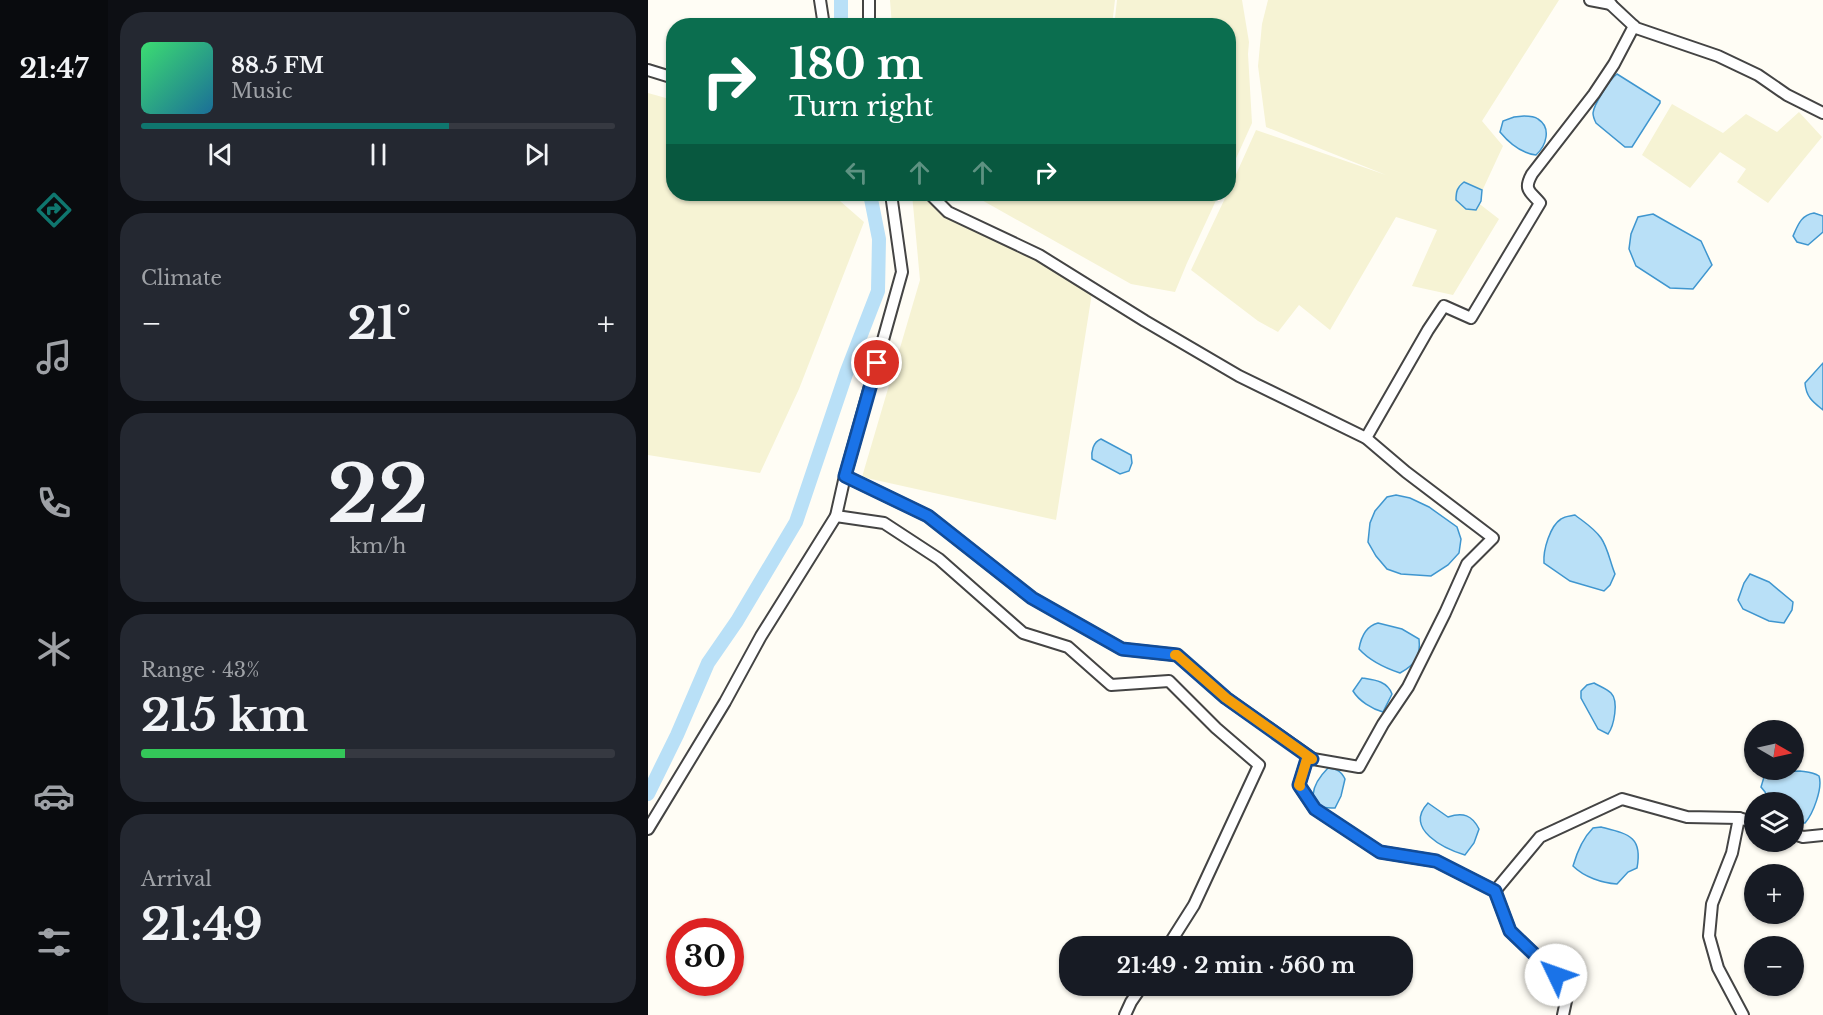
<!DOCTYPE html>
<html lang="en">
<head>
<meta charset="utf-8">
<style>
	body { margin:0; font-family:"Libre Baskerville",serif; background:#242831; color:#f1f3f6; height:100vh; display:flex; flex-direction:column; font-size:22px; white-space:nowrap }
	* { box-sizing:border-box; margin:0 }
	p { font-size:20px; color:#9ea1a6 }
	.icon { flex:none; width:33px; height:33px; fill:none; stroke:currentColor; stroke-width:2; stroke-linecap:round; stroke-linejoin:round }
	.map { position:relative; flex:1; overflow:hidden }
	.details { display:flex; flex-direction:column; gap:12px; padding:12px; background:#0d0f14; width:540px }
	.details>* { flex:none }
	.banner { position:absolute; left:18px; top:18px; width:570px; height:183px; border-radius:24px; box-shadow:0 2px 4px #0004; background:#0b6e4f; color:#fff; overflow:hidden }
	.needle { width:39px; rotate:99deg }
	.tools { position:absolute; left:1096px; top:720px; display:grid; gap:12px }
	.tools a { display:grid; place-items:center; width:60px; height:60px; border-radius:50%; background:#171b24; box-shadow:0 2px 4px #0004; font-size:30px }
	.speed { position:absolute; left:18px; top:918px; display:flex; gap:12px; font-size:30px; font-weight:700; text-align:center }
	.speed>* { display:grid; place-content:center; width:78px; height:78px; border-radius:50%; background:#171b24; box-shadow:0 2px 4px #0004; line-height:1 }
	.speed .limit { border:9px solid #d22; background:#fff; color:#111 }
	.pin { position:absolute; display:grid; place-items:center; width:51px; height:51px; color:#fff; margin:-26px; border:3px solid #fff; border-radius:50%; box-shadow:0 2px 6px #0007 }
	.me { position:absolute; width:66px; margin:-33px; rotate:312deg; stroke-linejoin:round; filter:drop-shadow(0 0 4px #0008) }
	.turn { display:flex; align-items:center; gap:21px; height:126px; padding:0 24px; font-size:27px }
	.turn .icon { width:78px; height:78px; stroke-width:2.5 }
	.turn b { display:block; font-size:42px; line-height:51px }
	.lanes { display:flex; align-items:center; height:57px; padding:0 24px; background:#0003; justify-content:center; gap:30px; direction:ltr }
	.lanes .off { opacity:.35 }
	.big { font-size:45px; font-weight:700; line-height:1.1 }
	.details .widget { flex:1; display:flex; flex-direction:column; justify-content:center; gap:9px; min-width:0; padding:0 21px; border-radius:24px; background:#242831 }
	.details .dial { align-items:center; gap:0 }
	.dial b { font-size:78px; line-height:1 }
	.song { display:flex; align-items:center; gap:18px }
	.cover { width:72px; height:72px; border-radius:9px; background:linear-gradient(135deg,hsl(140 70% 55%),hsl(200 70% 35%)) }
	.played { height:6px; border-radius:3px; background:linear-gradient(90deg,#0f766e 65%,#363941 65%) }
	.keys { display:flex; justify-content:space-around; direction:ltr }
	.heat { display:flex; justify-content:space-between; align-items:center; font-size:33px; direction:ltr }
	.charge { height:9px; border-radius:4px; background:linear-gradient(90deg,#34c759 43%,#363941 0) }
	.trip { position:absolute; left:411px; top:936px; width:354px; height:60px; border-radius:24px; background:#171b24; box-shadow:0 2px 4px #0004; font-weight:700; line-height:60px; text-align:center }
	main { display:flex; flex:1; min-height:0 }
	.menu { display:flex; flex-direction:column; width:108px; justify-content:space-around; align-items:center; background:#090b0e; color:#9ea1a6 }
	.menu .icon { width:42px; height:42px }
	.menu .selected { color:#0f766e }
	.menu b { font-size:27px; color:#f1f3f6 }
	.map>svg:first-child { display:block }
</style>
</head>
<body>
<main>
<nav class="menu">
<b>21:47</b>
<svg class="icon selected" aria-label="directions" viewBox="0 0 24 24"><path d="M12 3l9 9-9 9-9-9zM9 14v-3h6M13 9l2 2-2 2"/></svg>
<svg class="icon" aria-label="music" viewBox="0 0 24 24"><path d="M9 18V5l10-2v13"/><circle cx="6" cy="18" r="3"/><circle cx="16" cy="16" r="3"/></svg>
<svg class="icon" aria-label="phone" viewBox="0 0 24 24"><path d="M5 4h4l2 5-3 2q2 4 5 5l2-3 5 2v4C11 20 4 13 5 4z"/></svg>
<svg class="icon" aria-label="climate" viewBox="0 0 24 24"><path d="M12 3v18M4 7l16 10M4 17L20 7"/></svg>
<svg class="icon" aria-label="car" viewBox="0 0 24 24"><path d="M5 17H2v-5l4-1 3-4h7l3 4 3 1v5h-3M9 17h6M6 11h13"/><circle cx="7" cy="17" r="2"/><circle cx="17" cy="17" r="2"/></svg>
<svg class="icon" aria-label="filters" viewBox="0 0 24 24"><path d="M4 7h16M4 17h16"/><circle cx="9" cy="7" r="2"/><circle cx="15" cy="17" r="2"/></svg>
</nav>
<section class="details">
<div class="widget">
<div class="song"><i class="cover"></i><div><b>88.5 FM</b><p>Music</p></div></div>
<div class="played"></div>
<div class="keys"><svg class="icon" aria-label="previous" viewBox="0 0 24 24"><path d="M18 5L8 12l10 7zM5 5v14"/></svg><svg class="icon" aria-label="pause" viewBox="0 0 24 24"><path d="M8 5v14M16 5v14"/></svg><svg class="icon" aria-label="next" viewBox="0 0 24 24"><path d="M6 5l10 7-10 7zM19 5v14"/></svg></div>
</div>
<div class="widget"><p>Climate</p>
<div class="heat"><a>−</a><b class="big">21°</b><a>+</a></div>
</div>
<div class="widget dial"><b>22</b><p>km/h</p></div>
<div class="widget"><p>Range · 43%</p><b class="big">215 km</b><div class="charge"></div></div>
<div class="widget"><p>Arrival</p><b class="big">21:49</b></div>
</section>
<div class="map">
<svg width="1175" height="1015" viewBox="0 0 1175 1015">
	<rect width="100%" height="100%" fill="#fffdf5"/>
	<g fill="#f6f3d4">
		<path d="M242 0H467L464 25 244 26Z"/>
		<path d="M469 0H594L601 42 600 54 604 123 581 174 580 26 465 25 467 18Z"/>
		<path d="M620 0H911L834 121 855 146 829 202 851 219 805 295 764 286 789 230 748 217 682 330 651 305 630 332 610 321 543 270 579 194H580L581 190 608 130 738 175 618 127 610 66 614 24Z"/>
		<path d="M0 93 25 100 26 194H184L216 222 151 389 112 473 0 455Z"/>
		<path d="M1024 104 1075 133 1098 114 1129 132 1151 112 1174 137 1120 203 1089 182 1098 169 1072 152 1042 188 994 155Z"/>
		<path d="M264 194H274L444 293 408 520 214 477 272 280Z"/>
		<path d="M323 194H571L539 263 527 292 483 284Z"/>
	</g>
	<g fill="#b9e0f7" stroke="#3f96cf" stroke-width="1.5">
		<path d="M969 74 1012 101V103L984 147H977L948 123C946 119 945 117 945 113 946 104 962 79 969 74Z"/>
		<path d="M876 116C881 116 886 116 890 119 904 128 898 146 888 155 873 153 861 143 852 132L855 121 866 117Z"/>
		<path d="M816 182 834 190 833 201 828 210 818 209 808 200C808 192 809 187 816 182Z"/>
		<path d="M1166 213 1175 216V232L1160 245 1149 242 1145 236C1150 225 1153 215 1166 213Z"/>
		<path d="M1005 214 1053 241 1064 265 1045 289 1022 288 988 266 981 249 983 234 990 217Z"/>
		<path d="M1175 363V410C1165 402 1158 397 1157 383Z"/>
		<path d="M453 439 483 455 484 463 481 471 472 474 444 459C443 452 445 442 453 439Z"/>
		<path d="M748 495 762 498 781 507 809 527 813 539 811 553 800 565 783 576 753 574 739 569 728 556 720 542 722 523 727 511 739 497Z"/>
		<path d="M927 515C936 522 946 528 953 538 960 548 962 562 967 574L962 585 956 591 922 581 896 563C895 550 902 526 913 519 917 516 923 516 927 515Z"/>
		<path d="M1102 574 1121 582 1145 602 1144 610 1136 623 1121 621 1095 609 1090 600 1096 583Z"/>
		<path d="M730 623 754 629 771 639C773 656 767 665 752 673 737 668 722 661 711 649 713 637 718 626 730 623Z"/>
		<path d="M714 678C727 680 739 681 744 694L735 712C724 709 711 701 705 691Z"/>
		<path d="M946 683C951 686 959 689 963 693 971 701 966 726 960 734L950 729 933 698V691L939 685Z"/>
		<path d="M680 768C689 769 693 771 697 779L693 796 687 808C653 810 665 783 680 768Z"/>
		<path d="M1152 771C1158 772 1165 772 1171 776 1175 788 1165 814 1157 823H1146V802H1122L1117 792 1113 787 1116 777 1128 772Z"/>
		<path d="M780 803 800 817C815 812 824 815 831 829L826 843 817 855C797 849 755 829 780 803Z"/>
		<path d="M953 827C980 834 995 836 989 868L980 872 969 884C954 883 936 877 925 866 929 852 934 839 945 828Z"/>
	</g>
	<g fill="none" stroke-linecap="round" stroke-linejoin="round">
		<g stroke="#b9e0f7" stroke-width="14">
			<path d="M193 0V26"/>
			<path d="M0 794 29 735 60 663 89 621 148 522 199 371 230 291 231 239 222 194"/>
		</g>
		<defs>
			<g id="minor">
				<path d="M172 0 176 26"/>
				<path d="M942 0 963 4"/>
				<path d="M958 0 988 28 1070 56 1110 75 1139 95 1175 113"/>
				<path d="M221 26V0"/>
				<path d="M0 70 26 78"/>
				<path d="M282 194 300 212 391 255 497 321 591 376 718 438 758 472 845 538 819 564 797 613 760 687 735 724 711 767 665 759"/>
				<path d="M718 438 780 330 796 306 823 318 892 203C882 191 875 190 884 174L946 94 966 64 986 26"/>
				<path d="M197 476 280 516 384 598 474 649 529 655 578 698 665 759H659L651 785 667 809 732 852 788 861 847 891 892 837 974 799 1039 817 1091 818 1107 823"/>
				<path d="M188 516 236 523 291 559 375 633 420 647 463 685 521 681 568 728 611 765 546 905 520 946"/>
				<path d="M1091 818 1084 853 1064 904 1061 936 1070 968 1095 1015"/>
				<path d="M0 829 77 702 113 636 188 516 197 476 254 272 243 194"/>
				<path d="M1146 834 1155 837 1175 835"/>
				<path d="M847 891 862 931 921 987 915 1015"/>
				<path d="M477 1015 483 1002 494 986"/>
			</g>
		</defs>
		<use href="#minor" stroke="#444" stroke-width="14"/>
		<use href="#minor" stroke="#fff" stroke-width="10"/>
	</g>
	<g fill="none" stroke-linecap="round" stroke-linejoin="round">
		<defs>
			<path id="route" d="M229 363 197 476 280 516 384 598 474 649 529 655 578 698 664 759H659L651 785 667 809 732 852 788 861 847 891 862 931 908 975"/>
		</defs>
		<use href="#route" stroke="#114b97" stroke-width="15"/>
		<use href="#route" stroke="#1a73e8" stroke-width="10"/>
		<path stroke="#f59e0b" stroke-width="10" d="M527 655H529L578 698 664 759H659L651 785 652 786"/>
	</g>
</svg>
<div class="tools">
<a><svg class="needle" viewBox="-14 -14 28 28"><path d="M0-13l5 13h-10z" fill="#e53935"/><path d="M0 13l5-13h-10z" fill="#9ea1a6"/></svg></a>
<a><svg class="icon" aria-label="layers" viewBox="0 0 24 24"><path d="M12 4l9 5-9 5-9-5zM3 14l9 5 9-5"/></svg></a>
<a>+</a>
<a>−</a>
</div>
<div class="speed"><div class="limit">30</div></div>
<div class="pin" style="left:229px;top:363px;background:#d93025"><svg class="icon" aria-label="arrive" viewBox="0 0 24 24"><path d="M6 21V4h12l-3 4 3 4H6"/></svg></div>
<svg class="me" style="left:908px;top:975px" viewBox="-20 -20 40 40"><circle r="19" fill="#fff"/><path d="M0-13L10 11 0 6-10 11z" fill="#1a73e8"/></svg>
<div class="trip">21:49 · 2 min · 560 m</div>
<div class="banner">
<div class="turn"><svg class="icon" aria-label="right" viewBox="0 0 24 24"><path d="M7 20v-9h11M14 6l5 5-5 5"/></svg><div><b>180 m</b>Turn right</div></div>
<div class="lanes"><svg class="icon off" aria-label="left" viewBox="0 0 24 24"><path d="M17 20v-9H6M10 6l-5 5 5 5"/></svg><svg class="icon off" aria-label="ahead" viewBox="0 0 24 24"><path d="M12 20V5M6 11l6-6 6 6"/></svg><svg class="icon off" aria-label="ahead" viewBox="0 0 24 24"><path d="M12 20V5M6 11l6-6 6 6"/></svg><svg class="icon" aria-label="right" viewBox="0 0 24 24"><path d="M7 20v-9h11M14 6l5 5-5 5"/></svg></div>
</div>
</div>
</main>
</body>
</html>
